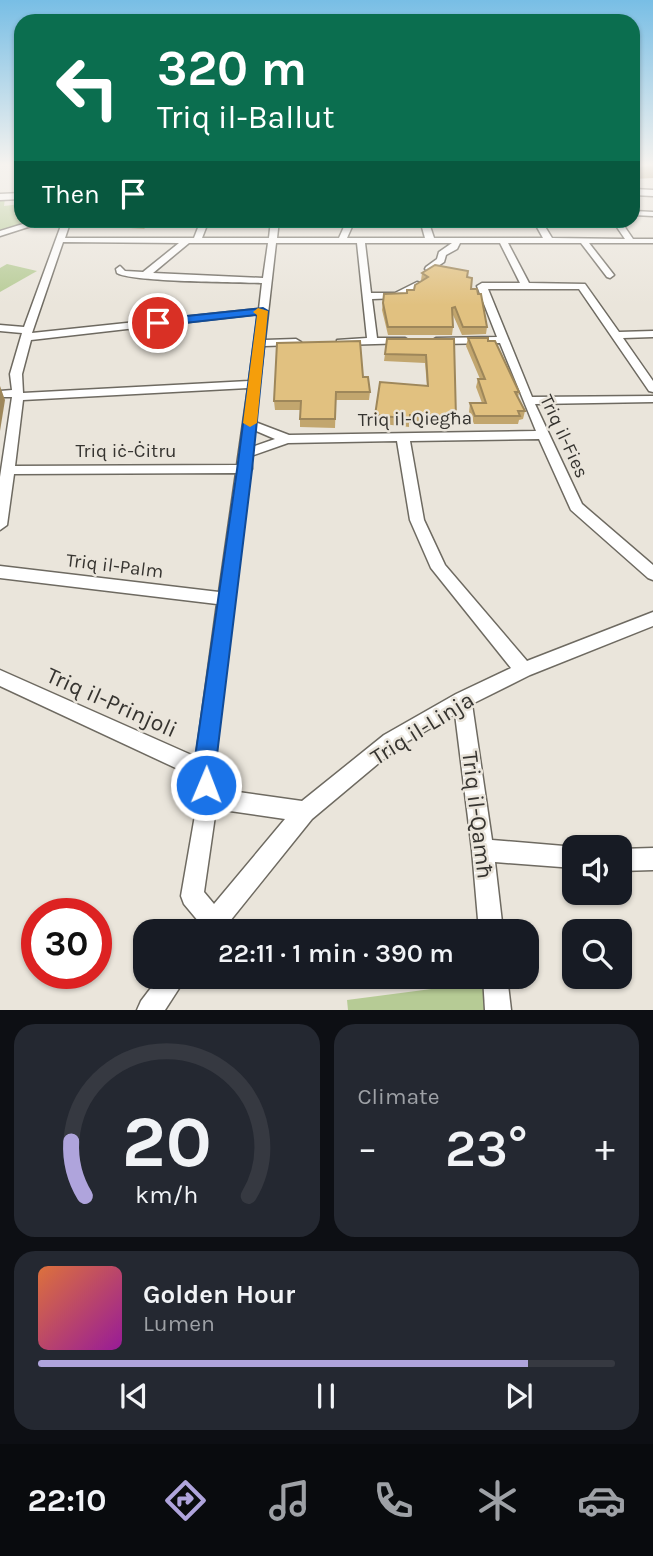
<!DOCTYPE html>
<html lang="en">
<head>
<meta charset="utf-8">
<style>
	body { margin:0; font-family:Karla,sans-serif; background:#242831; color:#f1f3f6; height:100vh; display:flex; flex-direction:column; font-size:26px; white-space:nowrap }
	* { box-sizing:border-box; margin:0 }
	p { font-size:23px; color:#9ea1a6 }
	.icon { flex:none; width:38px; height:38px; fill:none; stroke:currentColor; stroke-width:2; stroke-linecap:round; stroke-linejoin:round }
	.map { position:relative; height:1010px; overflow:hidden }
	.drawer { display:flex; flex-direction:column; gap:14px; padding:14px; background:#0d0f14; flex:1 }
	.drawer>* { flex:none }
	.hud { position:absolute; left:14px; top:14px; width:626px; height:214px; border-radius:21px; box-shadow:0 2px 5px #0004; background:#0b6e4f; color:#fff; overflow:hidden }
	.fabs { position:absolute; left:562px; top:835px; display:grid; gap:14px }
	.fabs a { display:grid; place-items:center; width:70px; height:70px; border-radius:14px; background:#171b24; box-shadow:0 2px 5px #0004; font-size:35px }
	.speed { position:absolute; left:21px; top:898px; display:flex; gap:14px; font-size:35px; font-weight:700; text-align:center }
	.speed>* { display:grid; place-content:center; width:91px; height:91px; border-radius:50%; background:#171b24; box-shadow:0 2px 5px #0004; line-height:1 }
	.speed .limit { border:10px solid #d22; background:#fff; color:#111 }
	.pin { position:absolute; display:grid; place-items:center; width:60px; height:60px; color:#fff; margin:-30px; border:4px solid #fff; border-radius:50%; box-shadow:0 2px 7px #0007 }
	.me { position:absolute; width:77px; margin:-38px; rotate:1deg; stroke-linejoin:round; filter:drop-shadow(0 0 5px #0008) }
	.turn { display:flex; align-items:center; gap:24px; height:147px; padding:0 28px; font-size:32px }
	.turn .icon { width:91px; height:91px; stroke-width:2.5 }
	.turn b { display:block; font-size:49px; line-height:60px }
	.then { display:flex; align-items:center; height:66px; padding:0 28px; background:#0003; gap:14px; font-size:26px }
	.big { font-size:52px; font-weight:600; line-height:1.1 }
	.drawer .widget { flex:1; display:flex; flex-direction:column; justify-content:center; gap:10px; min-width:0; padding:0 24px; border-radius:21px; background:#242831 }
	.drawer .dial { align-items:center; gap:0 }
	.dial svg { height:182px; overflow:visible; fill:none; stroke:#363941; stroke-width:7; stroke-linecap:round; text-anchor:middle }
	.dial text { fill:#f1f3f6; stroke:none }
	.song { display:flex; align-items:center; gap:21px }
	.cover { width:84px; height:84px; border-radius:10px; background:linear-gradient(135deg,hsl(20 70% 55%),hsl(300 70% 35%)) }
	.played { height:7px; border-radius:4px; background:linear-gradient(90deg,#afa4dc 85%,#363941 85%) }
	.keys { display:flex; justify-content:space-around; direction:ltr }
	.heat { display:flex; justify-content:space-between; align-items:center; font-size:38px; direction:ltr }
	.drawer .tiles { flex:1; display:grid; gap:14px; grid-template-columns:1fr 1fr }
	.widget:last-child { grid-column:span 2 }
	.trip { position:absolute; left:133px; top:919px; width:406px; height:70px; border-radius:21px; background:#171b24; box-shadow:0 2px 5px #0004; font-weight:600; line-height:70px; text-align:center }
	.tabs { display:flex; height:112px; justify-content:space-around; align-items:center; background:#090b0e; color:#9ea1a6 }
	.tabs .icon { width:49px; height:49px }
	.tabs .on { color:#afa4dc }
	.tabs b { font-size:32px; color:#f1f3f6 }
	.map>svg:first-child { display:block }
</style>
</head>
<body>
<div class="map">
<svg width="653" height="1010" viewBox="0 0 653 1010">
	<rect width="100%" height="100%" fill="#eae5db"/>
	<g fill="#b6cb95">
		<path d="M0 198H5L4 206 21 204V220L34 221 0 231Z"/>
		<path d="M7 264 37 271 0 292V268Z"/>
		<path d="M485 982 487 1010H348L347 1000Z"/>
	</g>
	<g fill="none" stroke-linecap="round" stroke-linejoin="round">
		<defs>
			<g id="street">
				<path d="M634 211 653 212V216L634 215Z"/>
				<path d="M36 220H50L0 236V231Z"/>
				<path d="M63 220H71L65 238H194L201 220H209L202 238H269L271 220H279L277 238H339L347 220H355L347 238H425L420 220H428L434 238H543L533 220H541L552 238 625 239 612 220H620L633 239H653V243H589L614 275 610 278 607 277 581 243H508L529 283 585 284 619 332 653 331V337L623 338 653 381V392L649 391 579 289H488L532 397 653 396V402L535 404 582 504 653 565V580L648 578 571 510 539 439 410 441 424 520 445 565 527 661 653 612V626L530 675 472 704 492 840 576 847H574V868L495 862 503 931H479L472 850 455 714 398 747 312 819 222 931H195L199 922 184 904 181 896 198 798 195 777 0 686V670L196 757 217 604 0 578V566L219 592 236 473 14 474 7 525 0 530V477L12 397H0V391L12 390 10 374 22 333 0 331V325L24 327ZM63 242 179 243 143 272 125 271 120 266 116 269 117 273C131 282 238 282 262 283L259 309 32 333ZM189 243H268L263 278 153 273ZM276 243H357L367 338 337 340V344L341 345 409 343 410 341 405 338H377L372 299 400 298 425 284 417 282 395 293H371L365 243H452L439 252 437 259 426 267 425 269 429 272 444 262 446 255 457 249 460 243H500L520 283H482L477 286 497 337 436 338 431 341 436 344 500 343 536 431 289 435 255 422 264 346 296 345 301 342 296 339 265 340ZM258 314 249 381 23 393 22 374 31 340ZM248 388 237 465 15 466 23 400ZM254 430 275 439 252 447ZM397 441 410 520 431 568 511 668 456 694 384 735 302 801 217 789 214 771 249 472 252 469 251 456 288 443ZM216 809 285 819 214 904 204 892Z"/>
				<path d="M653 848V870L620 871V849Z"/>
				<path d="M160 976H187L165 1010H137L141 1001Z"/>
				<path d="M483 976H507L511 1010H485Z"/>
			</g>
			<g id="secondary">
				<path d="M634 189 653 190V196L634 195Z"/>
				<path d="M21 193V199L0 200V194Z"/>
			</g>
		</defs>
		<use href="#street" stroke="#6e6a61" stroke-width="3"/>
		<use href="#secondary" stroke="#6e6a61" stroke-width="3"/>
		<use href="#street" fill="#fff" fill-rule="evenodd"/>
		<use href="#secondary" fill="#fff" fill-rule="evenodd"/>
	</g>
	<g fill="#c2a66e">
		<path d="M149 220 144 229 116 227V223Z"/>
		<path d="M422 273 467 277 471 289 478 294 487 327 486 334 462 335 453 315V327L452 335H388L382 310 384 294 407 293 414 290 422 281 421 280Z"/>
		<path d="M468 338 488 341 519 392 518 398 525 411 523 419 519 420 518 424H474L469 412 470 403H482L476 387 478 379H480L466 346Z"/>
		<path d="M454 339 456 418 455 426 409 423V427L374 423 375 415 427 386 425 363 384 361 385 354Z"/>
		<path d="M363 377 370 392 369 400H336L335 428 300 427V410H275L274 401Z"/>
	</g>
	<g fill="#9e875a">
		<path d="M653 167V178L634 179V168Z"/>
		<path d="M146 220H149L144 229 143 225Z"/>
		<path d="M0 386 5 400 0 431Z"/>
	</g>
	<g fill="#e1c180" stroke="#9e875a" stroke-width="2">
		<path d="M634 164H653V167L634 168Z"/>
		<path d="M121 220H146L143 225 116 223Z"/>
		<path d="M435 265 468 271 467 277 472 278 471 289H477L478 294H481L487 327H463L455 307 452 308 453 327H388L383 303 384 294 407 293V290H414L415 285 428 277 422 273Z"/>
		<path d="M468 338H488V341H495L519 392H515L525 411H518L520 416H475L470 403H486L478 379H485Z"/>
		<path d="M387 339H454L456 418 410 415V419L375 415 380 382 428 386 426 355 385 354Z"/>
		<path d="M360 341 363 377H368L370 392H336L335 419H300L301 401H274L277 343Z"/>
	</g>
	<linearGradient id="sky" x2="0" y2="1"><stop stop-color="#78bee5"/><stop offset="0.54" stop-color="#f6f3ef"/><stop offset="1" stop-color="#f6f3ef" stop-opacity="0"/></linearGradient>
	<rect width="653" height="305" fill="url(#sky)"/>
	<path fill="#1a73e8" stroke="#114b97" stroke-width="2" d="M263 308 268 311 252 470 215 771 217 785 214 792 206 796 198 792 193 771 237 470 257 315 158 326 152 323 158 319Z"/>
	<path fill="#f59e0b" d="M258 308 268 311 257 423 250 427 243 423 257 315 253 312Z"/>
	<g text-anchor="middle" stroke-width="5" stroke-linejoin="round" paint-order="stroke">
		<g font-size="19" fill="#363430" stroke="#eae5db">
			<text transform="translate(415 418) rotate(-1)" y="7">Triq il-Qiegħa</text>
			<text transform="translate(565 436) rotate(65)" y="7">Triq il-Fies</text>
			<text x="126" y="457">Triq iċ-Ċitru</text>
			<text transform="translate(115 565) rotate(7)" y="7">Triq il-Palm</text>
		</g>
		<g font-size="23" fill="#363430" stroke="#eae5db">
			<text transform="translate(112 702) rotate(24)" y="8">Triq il-Prinjoli</text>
			<text transform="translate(422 728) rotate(-32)" y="8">Triq il-Linja</text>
			<text transform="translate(478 815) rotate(83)" y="8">Triq il-Qamħ</text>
		</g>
	</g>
</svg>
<div class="fabs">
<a><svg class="icon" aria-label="sound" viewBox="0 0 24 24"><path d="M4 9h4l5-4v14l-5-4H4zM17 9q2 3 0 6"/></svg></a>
<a><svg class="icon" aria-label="search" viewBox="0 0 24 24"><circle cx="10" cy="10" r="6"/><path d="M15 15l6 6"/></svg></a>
</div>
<div class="speed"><div class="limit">30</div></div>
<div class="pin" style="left:158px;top:323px;background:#d93025"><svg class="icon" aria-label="arrive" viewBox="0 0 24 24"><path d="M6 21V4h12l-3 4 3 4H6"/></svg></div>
<svg class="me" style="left:206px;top:785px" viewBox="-20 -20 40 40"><circle r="17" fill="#1a73e8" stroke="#fff" stroke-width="3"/><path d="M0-11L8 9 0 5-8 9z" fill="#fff"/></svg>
<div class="trip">22:11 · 1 min · 390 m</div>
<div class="hud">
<div class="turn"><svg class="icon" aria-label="left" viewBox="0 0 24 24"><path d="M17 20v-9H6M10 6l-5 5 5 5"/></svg><div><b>320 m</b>Triq il-Ballut</div></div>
<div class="then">Then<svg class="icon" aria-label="arrive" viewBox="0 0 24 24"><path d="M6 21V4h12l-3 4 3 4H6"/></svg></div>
</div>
</div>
<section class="drawer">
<div class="tiles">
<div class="widget dial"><svg viewBox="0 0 100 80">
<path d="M14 69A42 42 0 1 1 86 69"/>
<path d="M14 69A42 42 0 0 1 8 45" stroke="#afa4dc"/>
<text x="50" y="56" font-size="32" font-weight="700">20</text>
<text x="50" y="72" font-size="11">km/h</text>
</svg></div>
<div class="widget"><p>Climate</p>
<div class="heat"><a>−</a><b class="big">23°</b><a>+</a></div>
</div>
<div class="widget">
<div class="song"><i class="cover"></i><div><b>Golden Hour</b><p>Lumen</p></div></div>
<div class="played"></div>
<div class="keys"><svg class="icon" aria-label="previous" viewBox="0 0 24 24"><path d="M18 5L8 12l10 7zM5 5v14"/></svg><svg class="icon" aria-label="pause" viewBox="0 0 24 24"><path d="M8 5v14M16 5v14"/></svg><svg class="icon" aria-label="next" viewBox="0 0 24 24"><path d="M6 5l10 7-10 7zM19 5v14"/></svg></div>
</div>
</div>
</section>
<nav class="tabs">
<b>22:10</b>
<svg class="icon on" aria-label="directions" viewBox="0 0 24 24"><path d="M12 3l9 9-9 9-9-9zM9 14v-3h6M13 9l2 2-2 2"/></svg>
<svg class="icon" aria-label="music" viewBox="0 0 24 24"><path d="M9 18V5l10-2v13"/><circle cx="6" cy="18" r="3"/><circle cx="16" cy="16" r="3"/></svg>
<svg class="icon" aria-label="phone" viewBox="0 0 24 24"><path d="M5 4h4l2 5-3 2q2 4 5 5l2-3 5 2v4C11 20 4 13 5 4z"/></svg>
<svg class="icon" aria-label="climate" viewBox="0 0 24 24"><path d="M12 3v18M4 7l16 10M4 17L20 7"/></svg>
<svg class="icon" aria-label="car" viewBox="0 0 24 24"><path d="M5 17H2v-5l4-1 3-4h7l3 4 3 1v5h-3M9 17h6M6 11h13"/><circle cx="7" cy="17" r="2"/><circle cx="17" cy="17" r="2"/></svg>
</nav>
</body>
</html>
